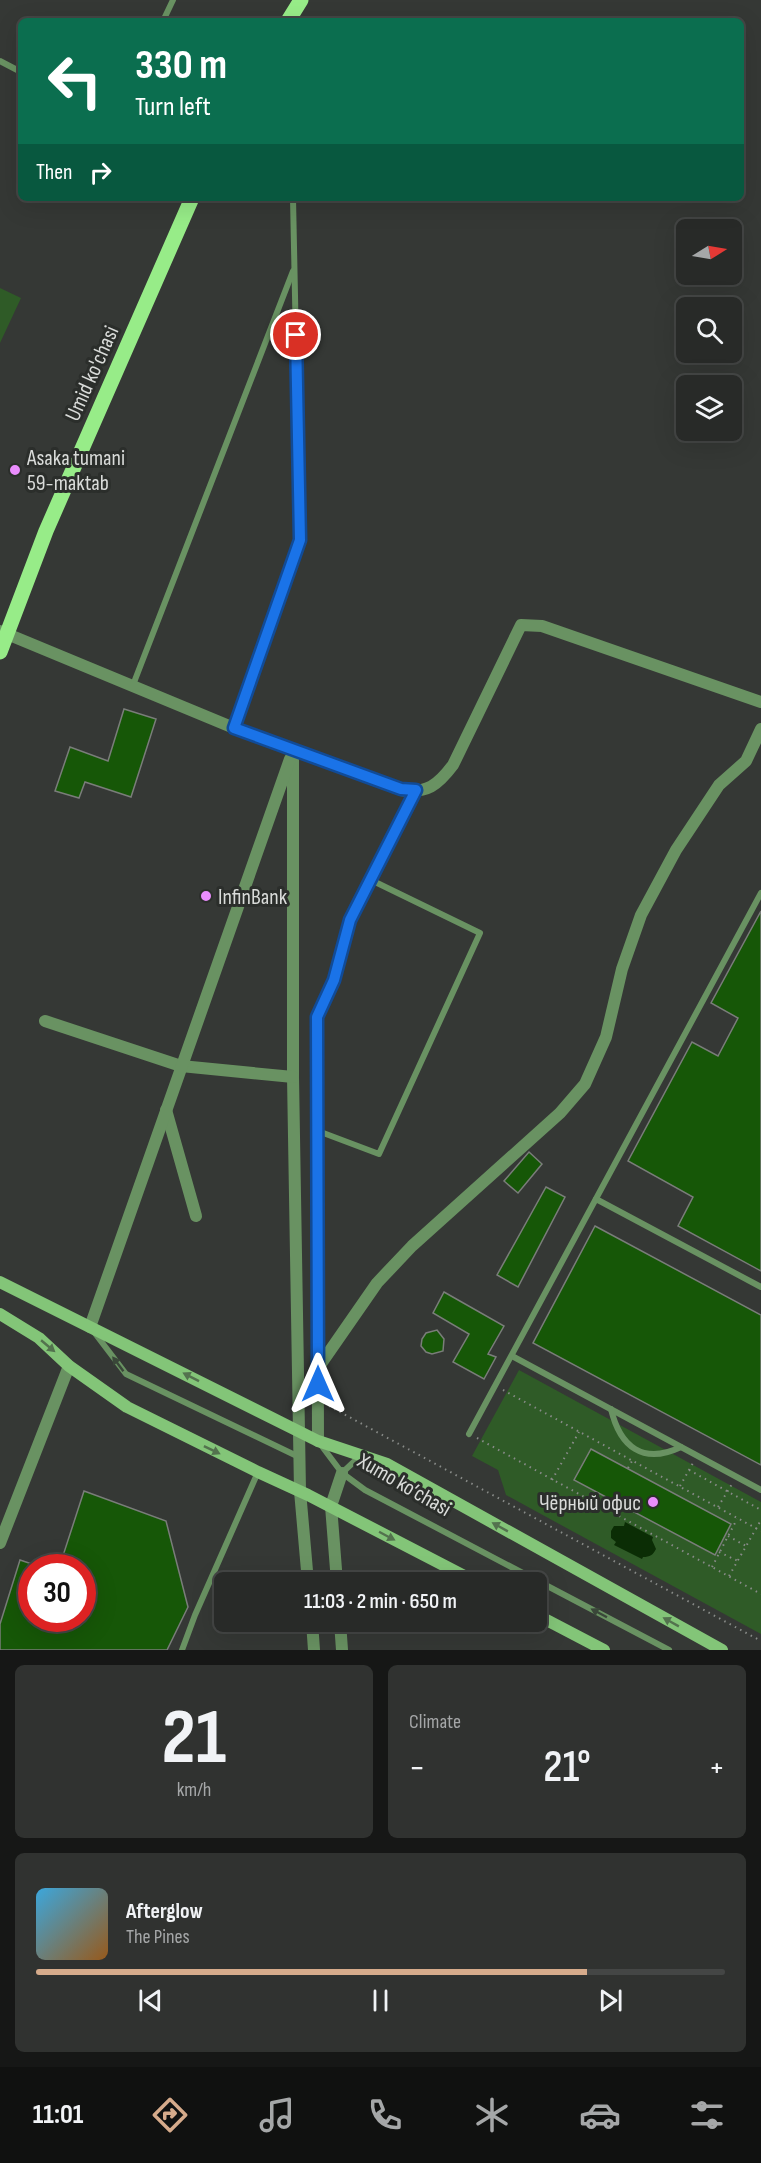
<!DOCTYPE html>
<html lang="en">
<head>
<meta charset="utf-8">
<style>
	body { margin:0; font-family:"Sofia Sans Condensed",sans-serif; background:#303230; color:#f1f3f6; height:100vh; display:flex; flex-direction:column; font-size:22px; white-space:nowrap }
	* { box-sizing:border-box; margin:0 }
	p { font-size:20px; color:#a5a7a8 }
	.icon { flex:none; width:33px; height:33px; fill:none; stroke:currentColor; stroke-width:2; stroke-linecap:round; stroke-linejoin:round }
	.map { position:relative; height:1650px; overflow:hidden }
	.panel { display:flex; flex-direction:column; gap:15px; padding:15px; background:#161716; flex:1 }
	.panel>* { flex:none }
	.top-card { position:absolute; left:18px; top:18px; width:726px; height:183px; border-radius:9px; box-shadow:0 6px 24px #0002,0 0 0 2px #444645; background:#0b6e4f; color:#fff; overflow:hidden }
	.needle { width:39px; rotate:79deg }
	.tools { position:absolute; left:676px; top:219px; display:grid; gap:12px }
	.tools a { display:grid; place-items:center; width:66px; height:66px; border-radius:9px; background:#282a28; box-shadow:0 6px 24px #0002,0 0 0 2px #444645; font-size:30px }
	.speed { position:absolute; left:18px; top:1554px; display:flex; gap:12px; font-size:30px; font-weight:700; text-align:center }
	.speed>* { display:grid; place-content:center; width:78px; height:78px; border-radius:50%; background:#282a28; box-shadow:0 6px 24px #0002,0 0 0 2px #444645; line-height:1 }
	.speed .limit { border:9px solid #d22; background:#fff; color:#111 }
	.pin { position:absolute; display:grid; place-items:center; width:51px; height:51px; color:#fff; margin:-26px; border:3px solid #fff; border-radius:50%; box-shadow:0 2px 6px #0007 }
	.me { position:absolute; width:66px; margin:-33px; rotate:0deg; stroke-linejoin:round; filter:drop-shadow(0 0 4px #0008) }
	.turn { display:flex; align-items:center; gap:21px; height:126px; padding:0 18px; font-size:27px }
	.turn .icon { width:78px; height:78px; stroke-width:2.5 }
	.turn b { display:block; font-size:42px; line-height:51px }
	.then { display:flex; align-items:center; height:57px; padding:0 18px; background:#0003; gap:12px; font-size:22px }
	.big { font-size:45px; font-weight:600; line-height:1.1 }
	.panel .widget { flex:1; display:flex; flex-direction:column; justify-content:center; gap:9px; min-width:0; padding:0 21px; border-radius:9px; background:#303230 }
	.panel .dial { align-items:center; gap:0 }
	.dial b { font-size:78px; line-height:1 }
	.song { display:flex; align-items:center; gap:18px }
	.cover { width:72px; height:72px; border-radius:9px; background:linear-gradient(135deg,hsl(200 70% 55%),hsl(30 70% 35%)) }
	.played { height:6px; border-radius:3px; background:linear-gradient(90deg,#d6ab8b 80%,#444645 80%) }
	.keys { display:flex; justify-content:space-around; direction:ltr }
	.heat { display:flex; justify-content:space-between; align-items:center; font-size:33px; direction:ltr }
	.panel .tiles { flex:1; display:grid; gap:15px; grid-template-columns:1fr 1fr }
	.widget:last-child { grid-column:span 2 }
	.trip { position:absolute; left:214px; top:1572px; width:333px; height:60px; border-radius:9px; background:#282a28; box-shadow:0 6px 24px #0002,0 0 0 2px #444645; font-weight:600; line-height:60px; text-align:center }
	.dock { display:flex; height:96px; justify-content:space-around; align-items:center; background:#101110; color:#a5a7a8 }
	.dock .icon { width:42px; height:42px }
	.dock .selected { color:#d6ab8b }
	.dock b { font-size:27px; color:#f1f3f6 }
	.map>svg:first-child { display:block }
</style>
</head>
<body>
<div class="map">
<svg width="761" height="1650" viewBox="0 0 761 1650">
	<rect width="100%" height="100%" fill="#353835"/>
	<g fill="#2f5b27">
		<path d="M0 288 21 298 0 343Z"/>
		<path d="M519 1370 761 1502V1634L506 1495 498 1470 472 1456Z"/>
	</g>
	<path fill="#0b2d05" d="M625 1522 653 1537 652 1540 656 1549C653 1555 650 1557 643 1557L642 1559 614 1545 616 1542 611 1538V1531L614 1526H624Z"/>
	<g fill="#165707" stroke="#7a7d7a" stroke-width="1.5">
		<path d="M124 709 156 719 131 797 85 782 79 798 55 791 70 747 108 761Z"/>
		<path d="M761 911V1271L678 1226 693 1197 628 1161 692 1042 718 1056 738 1018 711 1003Z"/>
		<path d="M529 1152 542 1164 518 1193 504 1181Z"/>
		<path d="M546 1187 565 1197 518 1287 497 1275Z"/>
		<path d="M595 1226 761 1315V1465L533 1343Z"/>
		<path d="M444 1292 504 1326 488 1354 496 1357 484 1379 453 1362 469 1334 433 1313Z"/>
		<path d="M437 1330 444 1339 443 1351 432 1354 426 1352 421 1346 422 1339 426 1333Z"/>
		<path d="M591 1449 731 1524 715 1555 574 1480Z"/>
		<path d="M84 1491 166 1521 188 1607 167 1650H0V1624L20 1560 32 1564V1618H82V1568H59Z"/>
	</g>
	<g fill="none" stroke-linecap="round" stroke-linejoin="round">
		<g stroke="#888b88" stroke-width="2" stroke-dasharray="1.5 4.5" stroke-linecap="butt">
			<path d="M503 1390 761 1531"/>
			<path d="M329 1406 761 1641"/>
			<path d="M477 1438 761 1594"/>
			<path d="M628 1468 632 1461"/>
			<path d="M689 1470 761 1510"/>
			<path d="M552 1480 579 1432"/>
			<path d="M680 1486 693 1463"/>
			<path d="M718 1507 732 1484"/>
			<path d="M728 1536 746 1546"/>
			<path d="M719 1552 738 1561"/>
			<path d="M712 1567 737 1519"/>
			<path d="M729 1576 761 1520"/>
		</g>
		<g stroke="#699262" stroke-width="6">
			<path d="M163 21 173 0"/>
			<path d="M0 61 21 72"/>
			<path d="M133 685 293 271"/>
			<path d="M234 728 300 540 293 198"/>
			<path d="M318 1131 379 1154 480 933 371 880"/>
			<path d="M596 1199 761 1287"/>
			<path d="M94 1332 126 1374 299 1457"/>
			<path d="M512 1356 761 1490"/>
			<path d="M611 1409C620 1447 643 1465 681 1447"/>
			<path d="M469 1434 761 893"/>
			<path d="M321 1445 342 1473 365 1490 669 1650"/>
			<path d="M342 1473 360 1456"/>
			<path d="M182 1650 195 1615 258 1472"/>
		</g>
		<g stroke="#699262" stroke-width="12">
			<path d="M0 631 234 728 401 790C427 794 438 785 453 765L521 625 542 626 761 702"/>
			<path d="M293 750V1077L300 1491 308 1582"/>
			<path d="M45 1021 181 1066 293 1077"/>
			<path d="M166 1110 196 1216"/>
			<path d="M90 1327 290 759"/>
			<path d="M318 1368 377 1283 412 1246 560 1113 585 1084 606 1037 622 969 641 915 676 850 719 785 746 761 761 729"/>
			<path d="M318 1441 317 1017 334 980 350 919 416 790"/>
			<path d="M0 1543 69 1366"/>
			<path d="M337 1582 331 1506 342 1473"/>
			<path d="M312 1622 314 1650"/>
			<path d="M340 1622 342 1650"/>
		</g>
		<g stroke="#83c578" stroke-width="12">
			<path d="M0 1282 318 1441 387 1464 722 1650"/>
			<path d="M0 1314 39 1338 69 1366 127 1407 258 1472 308 1495 476 1582"/>
			<path d="M537 1615 604 1650"/>
		</g>
		<g stroke="#97ec88" stroke-width="15">
			<path d="M288 21 301 0"/>
			<path d="M0 652 46 531 192 198"/>
		</g>
	</g>
	<defs><path id="oneway-solid" d="M-6-.8H1V-3.2L6.5 0L1 3.2V.8H-6Z" transform="scale(1.5)"/></defs>
	<g fill="#53724e">
		<use href="#oneway-solid" transform="translate(48 1346) rotate(40)"/>
		<use href="#oneway-solid" transform="translate(191 1377) rotate(-153)"/>
		<use href="#oneway-solid" transform="translate(212 1450) rotate(26)"/>
		<use href="#oneway-solid" transform="translate(500 1527) rotate(-151)"/>
		<use href="#oneway-solid" transform="translate(387 1536) rotate(28)"/>
		<use href="#oneway-solid" transform="translate(671 1622) rotate(-151)"/>
	</g>
	<g fill="#3a4739">
		<use href="#oneway-solid" transform="translate(118 1364) rotate(-127)"/>
		<use href="#oneway-solid" transform="translate(599 1613) rotate(-152)"/>
	</g>
	<g fill="none" stroke-linecap="round" stroke-linejoin="round">
		<defs>
			<path id="route" d="M296 335 300 540 234 728 401 789 416 790 350 920 334 980 317 1017 318 1384"/>
		</defs>
		<use href="#route" stroke="#114b97" stroke-width="15"/>
		<use href="#route" stroke="#1a73e8" stroke-width="10"/>
	</g>
	<g fill="#ea8dfd" stroke="#2b2e2b" stroke-width="2">
		<circle cx="15" cy="470" r="6"/>
		<circle cx="206" cy="896" r="6"/>
		<circle cx="653" cy="1502" r="6"/>
	</g>
	<g text-anchor="middle" stroke-width="6" stroke-linejoin="round" paint-order="stroke">
		<g font-size="22" fill="#d9dbd9" stroke="#2b2e2b">
			<text transform="translate(91 373) rotate(-66)" y="8">Umid ko'chasi</text>
			<text transform="translate(405 1484) rotate(30)" y="8">Xumo ko’chasi</text>
		</g>
		<g font-size="22" fill="#d9dbd9" stroke="#2b2e2b" text-anchor="start">
			<text x="27" y="465">Asaka tumani<tspan x="27" dy="25">59-maktab</tspan></text>
			<text x="218" y="904">InfinBank</text>
			<text x="641" y="1510" text-anchor="end">Чёрный офис</text>
		</g>
	</g>
</svg>
<div class="tools">
<a><svg class="needle" viewBox="-14 -14 28 28"><path d="M0-13l5 13h-10z" fill="#e53935"/><path d="M0 13l5-13h-10z" fill="#a5a7a8"/></svg></a>
<a><svg class="icon" aria-label="search" viewBox="0 0 24 24"><circle cx="10" cy="10" r="6"/><path d="M15 15l6 6"/></svg></a>
<a><svg class="icon" aria-label="layers" viewBox="0 0 24 24"><path d="M12 4l9 5-9 5-9-5zM3 14l9 5 9-5"/></svg></a>
</div>
<div class="speed"><div class="limit">30</div></div>
<div class="pin" style="left:296px;top:335px;background:#d93025"><svg class="icon" aria-label="arrive" viewBox="0 0 24 24"><path d="M6 21V4h12l-3 4 3 4H6"/></svg></div>
<svg class="me" style="left:318px;top:1384px" viewBox="-20 -20 40 40"><path d="M0-17L14 15 0 8-14 15z" fill="#1a73e8" stroke="#fff" stroke-width="4"/></svg>
<div class="trip">11:03 · 2 min · 650 m</div>
<div class="top-card">
<div class="turn"><svg class="icon" aria-label="left" viewBox="0 0 24 24"><path d="M17 20v-9H6M10 6l-5 5 5 5"/></svg><div><b>330 m</b>Turn left</div></div>
<div class="then">Then<svg class="icon" aria-label="right" viewBox="0 0 24 24"><path d="M7 20v-9h11M14 6l5 5-5 5"/></svg></div>
</div>
</div>
<section class="panel">
<div class="tiles">
<div class="widget dial"><b>21</b><p>km/h</p></div>
<div class="widget"><p>Climate</p>
<div class="heat"><a>−</a><b class="big">21°</b><a>+</a></div>
</div>
<div class="widget">
<div class="song"><i class="cover"></i><div><b>Afterglow</b><p>The Pines</p></div></div>
<div class="played"></div>
<div class="keys"><svg class="icon" aria-label="previous" viewBox="0 0 24 24"><path d="M18 5L8 12l10 7zM5 5v14"/></svg><svg class="icon" aria-label="pause" viewBox="0 0 24 24"><path d="M8 5v14M16 5v14"/></svg><svg class="icon" aria-label="next" viewBox="0 0 24 24"><path d="M6 5l10 7-10 7zM19 5v14"/></svg></div>
</div>
</div>
</section>
<nav class="dock">
<b>11:01</b>
<svg class="icon selected" aria-label="directions" viewBox="0 0 24 24"><path d="M12 3l9 9-9 9-9-9zM9 14v-3h6M13 9l2 2-2 2"/></svg>
<svg class="icon" aria-label="music" viewBox="0 0 24 24"><path d="M9 18V5l10-2v13"/><circle cx="6" cy="18" r="3"/><circle cx="16" cy="16" r="3"/></svg>
<svg class="icon" aria-label="phone" viewBox="0 0 24 24"><path d="M5 4h4l2 5-3 2q2 4 5 5l2-3 5 2v4C11 20 4 13 5 4z"/></svg>
<svg class="icon" aria-label="climate" viewBox="0 0 24 24"><path d="M12 3v18M4 7l16 10M4 17L20 7"/></svg>
<svg class="icon" aria-label="car" viewBox="0 0 24 24"><path d="M5 17H2v-5l4-1 3-4h7l3 4 3 1v5h-3M9 17h6M6 11h13"/><circle cx="7" cy="17" r="2"/><circle cx="17" cy="17" r="2"/></svg>
<svg class="icon" aria-label="filters" viewBox="0 0 24 24"><path d="M4 7h16M4 17h16"/><circle cx="9" cy="7" r="2"/><circle cx="15" cy="17" r="2"/></svg>
</nav>
</body>
</html>
